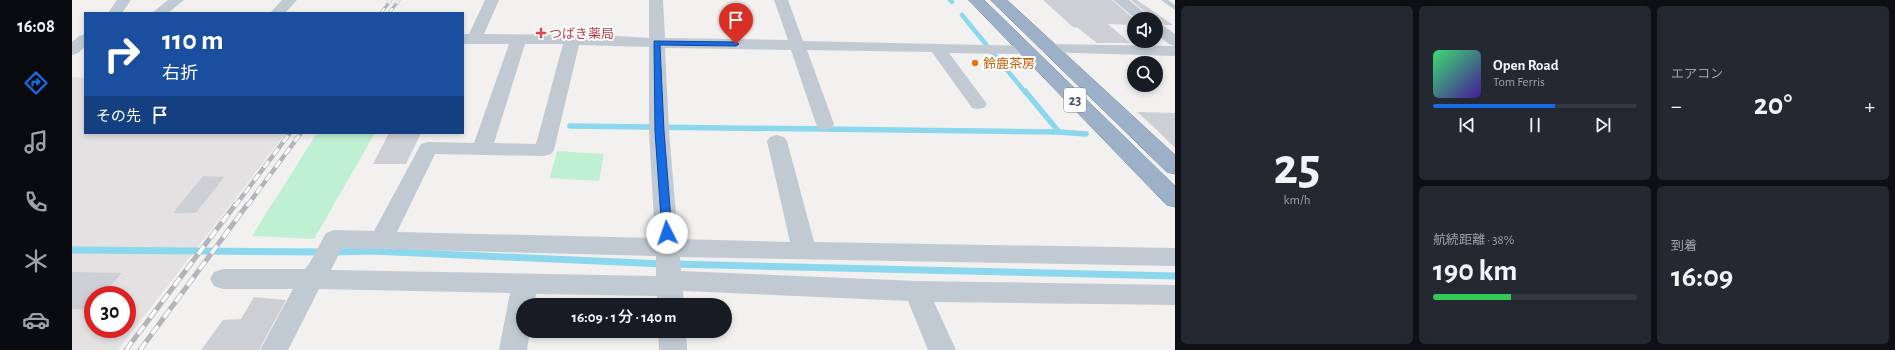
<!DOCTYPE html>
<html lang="ja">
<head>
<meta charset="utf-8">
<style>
	body { margin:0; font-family:"Alegreya Sans","Noto Sans JP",sans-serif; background:#242831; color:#f1f3f6; height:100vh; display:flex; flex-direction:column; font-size:15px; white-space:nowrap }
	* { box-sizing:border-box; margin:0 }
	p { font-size:13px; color:#9ea1a6 }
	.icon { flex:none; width:22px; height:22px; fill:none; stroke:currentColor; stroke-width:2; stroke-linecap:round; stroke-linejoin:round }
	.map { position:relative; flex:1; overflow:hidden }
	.panel { display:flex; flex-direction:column; gap:6px; padding:6px; background:#0d0f14; width:720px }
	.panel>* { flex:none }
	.guide { position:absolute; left:12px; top:12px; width:380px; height:122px; border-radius:0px; box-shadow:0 2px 6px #0003; background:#1a4fa0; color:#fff; overflow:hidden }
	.fabs { position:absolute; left:1055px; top:12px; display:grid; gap:8px }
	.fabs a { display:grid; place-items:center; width:36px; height:36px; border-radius:50%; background:#171b24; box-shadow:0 2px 6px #0003; font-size:20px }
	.speed { position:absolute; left:12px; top:286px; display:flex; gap:8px; font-size:20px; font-weight:700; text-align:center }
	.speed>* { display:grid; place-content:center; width:52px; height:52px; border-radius:50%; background:#171b24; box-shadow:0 2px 6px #0003; line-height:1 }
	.speed .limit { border:6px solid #d22; background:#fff; color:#111 }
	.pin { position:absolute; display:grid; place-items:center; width:34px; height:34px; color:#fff; margin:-41px -17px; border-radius:50% 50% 50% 0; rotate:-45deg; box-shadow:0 0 4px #0007 }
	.pin .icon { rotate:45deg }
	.me { position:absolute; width:44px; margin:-22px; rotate:356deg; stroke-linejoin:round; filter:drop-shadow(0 0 3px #0008) }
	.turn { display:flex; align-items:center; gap:14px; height:84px; padding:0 12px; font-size:18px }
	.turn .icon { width:52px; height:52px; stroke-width:2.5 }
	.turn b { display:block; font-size:28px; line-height:34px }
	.then { display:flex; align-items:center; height:38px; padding:0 12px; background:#0003; gap:8px; font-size:15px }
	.big { font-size:30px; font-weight:600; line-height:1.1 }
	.panel .card { flex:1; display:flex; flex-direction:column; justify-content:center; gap:6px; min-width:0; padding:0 14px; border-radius:6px; background:#242831 }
	.panel .dial { align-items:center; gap:0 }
	.dial b { font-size:52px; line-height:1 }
	.song { display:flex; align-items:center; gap:12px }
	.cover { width:48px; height:48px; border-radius:6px; background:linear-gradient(135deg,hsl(140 70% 55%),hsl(260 70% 35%)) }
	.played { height:4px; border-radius:2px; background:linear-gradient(90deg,#176ce6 60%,#363941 60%) }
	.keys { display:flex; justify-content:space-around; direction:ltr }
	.heat { display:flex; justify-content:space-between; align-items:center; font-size:22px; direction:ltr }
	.charge { height:6px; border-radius:3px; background:linear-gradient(90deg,#34c759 38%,#363941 0) }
	.panel .tiles { flex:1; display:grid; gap:6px; grid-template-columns:repeat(3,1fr) }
	.card:first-child { grid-row:span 2 }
	.trip { position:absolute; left:444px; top:298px; width:216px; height:40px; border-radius:20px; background:#171b24; box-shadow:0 2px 6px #0003; font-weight:600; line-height:40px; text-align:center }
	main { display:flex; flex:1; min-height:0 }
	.tab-bar { display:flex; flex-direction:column; width:72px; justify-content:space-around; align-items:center; background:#090b0e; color:#9ea1a6 }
	.tab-bar .icon { width:28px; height:28px }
	.tab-bar .current { color:#176ce6 }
	.tab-bar b { font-size:18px; color:#f1f3f6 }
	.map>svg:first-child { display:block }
</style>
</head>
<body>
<main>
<nav class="tab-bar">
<b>16:08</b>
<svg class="icon current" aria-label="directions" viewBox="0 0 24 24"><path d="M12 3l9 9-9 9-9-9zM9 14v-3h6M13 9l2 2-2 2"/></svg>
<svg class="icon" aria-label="music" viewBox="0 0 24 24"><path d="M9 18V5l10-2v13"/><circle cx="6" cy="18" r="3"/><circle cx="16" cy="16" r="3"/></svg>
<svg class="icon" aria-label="phone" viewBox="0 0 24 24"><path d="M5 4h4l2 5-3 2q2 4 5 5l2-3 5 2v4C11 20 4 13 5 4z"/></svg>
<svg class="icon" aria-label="climate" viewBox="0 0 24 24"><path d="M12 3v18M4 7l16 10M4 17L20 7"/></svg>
<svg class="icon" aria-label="car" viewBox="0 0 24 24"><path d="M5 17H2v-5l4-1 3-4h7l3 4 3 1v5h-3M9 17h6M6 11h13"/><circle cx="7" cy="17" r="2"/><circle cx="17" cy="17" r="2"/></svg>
</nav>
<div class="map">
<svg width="1103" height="350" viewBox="0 0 1103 350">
	<rect width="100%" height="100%" fill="#f3f0f0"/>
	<path fill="#e4e1e2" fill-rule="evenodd" d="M0 77 13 78V133H214L46 350H0ZM21 295H55V329H21Z"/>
	<g fill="#bff0d3">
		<path d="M245 133H303L242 239 180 236Z"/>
		<path d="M485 151 532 154 527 181 478 178Z"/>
	</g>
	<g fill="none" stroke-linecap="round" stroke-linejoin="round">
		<g stroke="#8bd7ed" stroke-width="4.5">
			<path d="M878 0 880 2"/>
			<path d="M890 15 953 92"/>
		</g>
		<g stroke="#8bd7ed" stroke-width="5.5">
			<path d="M498 126 987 132 953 91"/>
			<path d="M987 132 1014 134"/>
		</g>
		<g stroke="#8bd7ed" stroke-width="7">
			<path d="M0 250 250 252"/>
			<path d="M261 252 300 251 592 264"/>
			<path d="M601 264 1103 276"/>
		</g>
	</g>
	<g fill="#cdcfd5">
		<path d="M971 0H1040L1062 19V25L1036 24 1058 43H1025L1006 28 1001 27Z"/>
		<path d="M1059 0H1065L1101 25H1093L1084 21Z"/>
		<path d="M1065 112 1103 113V148L1084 129Z"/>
		<path d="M317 133H349L334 164H301Z"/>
		<path d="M131 176 152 177 124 213H101Z"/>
		<path d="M0 272 50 273 30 295H21V310L0 309Z"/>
		<path d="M182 297 214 300 187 350H129L151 320 169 319Z"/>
	</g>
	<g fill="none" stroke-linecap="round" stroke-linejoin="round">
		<defs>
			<g id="trunk">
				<path d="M897 0H912L1103 186V207L1095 205Z"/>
				<path d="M919 0H935L1103 155V174L1095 172Z"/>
			</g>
		</defs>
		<use href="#trunk" stroke="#738cab" stroke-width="1"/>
		<path fill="#c1cad2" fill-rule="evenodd" d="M1089 0H1096L1103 5V10Z"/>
		<g fill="#c1cad2" fill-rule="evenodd">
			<path d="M45 0H59L50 13H36Z"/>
			<path d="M96 0H112L96 13H80Z"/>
			<path d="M210 0H225L213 13H198Z"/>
			<path d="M413 0H427L412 34 531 35 577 38V0H591L593 38 716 40 702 0H716L731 41 959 46 961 49 959 52 953 54 877 53 915 104 912 108 906 109 900 108 860 52 735 50 762 124 760 128 753 130 746 128 744 124 719 50 593 48 597 131 606 239 718 242 695 141 698 137 705 135 712 137 715 141 742 242 1103 248V266L608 257 609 271 845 281 1103 285V305L862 302 884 350H856L836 301 611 291 612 305H586L585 296 464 294 462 305H451V331H458L455 350H427L438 293 247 289 216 350H188L221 289H151L142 286 138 279 142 272 151 269H233L237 264 254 233 262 230 302 231 349 144 356 142 402 143 437 44H391V34H397ZM453 44H491L464 144 422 143ZM507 45 577 47V131L583 238 325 232 363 154 472 156 479 154 482 150ZM270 248 584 256V276L259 270Z"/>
			<path d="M1041 0H1057L1080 19H1064Z"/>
			<path d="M1084 22 1089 24 1103 34V46L1097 44 1084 34Z"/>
			<path d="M13 34V47L6 53 0 55V42L7 36Z"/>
			<path d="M977 44 1103 46V56L971 52 969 49 971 46Z"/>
			<path d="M586 331H614L615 350H587Z"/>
		</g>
		<use href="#trunk" fill="#9cb0c7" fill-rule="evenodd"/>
		<defs>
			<g id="rail-far2">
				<path d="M309 13 319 0"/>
				<path d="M317 13 327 0"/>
			</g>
			<g id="rail-far1">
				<path d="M163 206 218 133"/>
				<path d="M175 206 229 133"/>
			</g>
			<g id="rail">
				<path d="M54 350 163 205"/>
				<path d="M68 350 175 205"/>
			</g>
		</defs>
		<use href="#rail-far2" stroke="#b2b5ba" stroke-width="3"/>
		<use href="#rail-far1" stroke="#b2b5ba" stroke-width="4.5"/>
		<use href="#rail" stroke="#b2b5ba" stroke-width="5"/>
		<use href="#rail-far2" stroke="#fff" stroke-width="2" stroke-dasharray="6" stroke-linecap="butt"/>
		<use href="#rail-far1" stroke="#fff" stroke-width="3" stroke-dasharray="8" stroke-linecap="butt"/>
		<use href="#rail" stroke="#fff" stroke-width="3.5" stroke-dasharray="10" stroke-linecap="butt"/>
	</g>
	<path fill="#176ce6" stroke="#0f4696" d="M582 41 664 42 667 44 664 46 588 45 592 131 600 233 595 237 590 233 583 131Z"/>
	<path fill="#e0444e" stroke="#fff" stroke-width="1.5" d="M467 27h4v4h4v4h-4v4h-4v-4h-4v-4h4z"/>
	<circle fill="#e8710a" stroke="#fff" stroke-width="1.5" cx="903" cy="63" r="4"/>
	<g text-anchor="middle" stroke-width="4" stroke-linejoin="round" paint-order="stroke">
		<g font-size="13" fill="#be3a42" stroke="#fff" text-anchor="start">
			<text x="477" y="38">つばき薬局</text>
		</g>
		<g font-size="13" fill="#c56008" stroke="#fff" text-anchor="start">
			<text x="911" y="68">鈴鹿茶房</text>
		</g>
		<rect fill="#fff" stroke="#7f878e" stroke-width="1" x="992" y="88" width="22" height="24" rx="3"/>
		<g font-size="14" font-weight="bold" fill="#48535e">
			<text x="1003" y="105">23</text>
		</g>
	</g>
</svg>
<div class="fabs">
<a><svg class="icon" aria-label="sound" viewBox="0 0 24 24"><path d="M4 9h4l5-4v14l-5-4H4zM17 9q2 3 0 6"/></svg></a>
<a><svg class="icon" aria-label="search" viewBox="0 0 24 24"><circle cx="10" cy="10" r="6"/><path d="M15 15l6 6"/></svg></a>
</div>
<div class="speed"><div class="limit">30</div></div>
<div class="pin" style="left:664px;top:44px;background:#d93025"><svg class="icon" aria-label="arrive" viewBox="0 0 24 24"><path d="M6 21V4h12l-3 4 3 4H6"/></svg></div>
<svg class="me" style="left:595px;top:233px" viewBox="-20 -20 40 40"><circle r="19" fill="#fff"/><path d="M0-13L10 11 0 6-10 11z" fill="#176ce6"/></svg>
<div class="trip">16:09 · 1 分 · 140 m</div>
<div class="guide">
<div class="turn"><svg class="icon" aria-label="right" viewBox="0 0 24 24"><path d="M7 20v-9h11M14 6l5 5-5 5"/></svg><div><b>110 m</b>右折</div></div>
<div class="then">その先<svg class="icon" aria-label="arrive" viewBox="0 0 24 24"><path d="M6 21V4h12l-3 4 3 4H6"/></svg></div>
</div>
</div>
<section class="panel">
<div class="tiles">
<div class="card dial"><b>25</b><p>km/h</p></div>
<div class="card">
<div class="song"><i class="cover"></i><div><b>Open Road</b><p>Tom Ferris</p></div></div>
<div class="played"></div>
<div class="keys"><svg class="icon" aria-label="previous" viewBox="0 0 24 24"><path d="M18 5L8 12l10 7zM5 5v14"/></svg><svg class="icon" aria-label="pause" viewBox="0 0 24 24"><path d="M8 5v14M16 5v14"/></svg><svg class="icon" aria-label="next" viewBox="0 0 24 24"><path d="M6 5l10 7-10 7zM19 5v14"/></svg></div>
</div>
<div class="card"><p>エアコン</p>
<div class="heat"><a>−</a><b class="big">20°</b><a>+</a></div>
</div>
<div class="card"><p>航続距離 · 38%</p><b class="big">190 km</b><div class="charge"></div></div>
<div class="card"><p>到着</p><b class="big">16:09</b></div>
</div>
</section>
</main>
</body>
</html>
